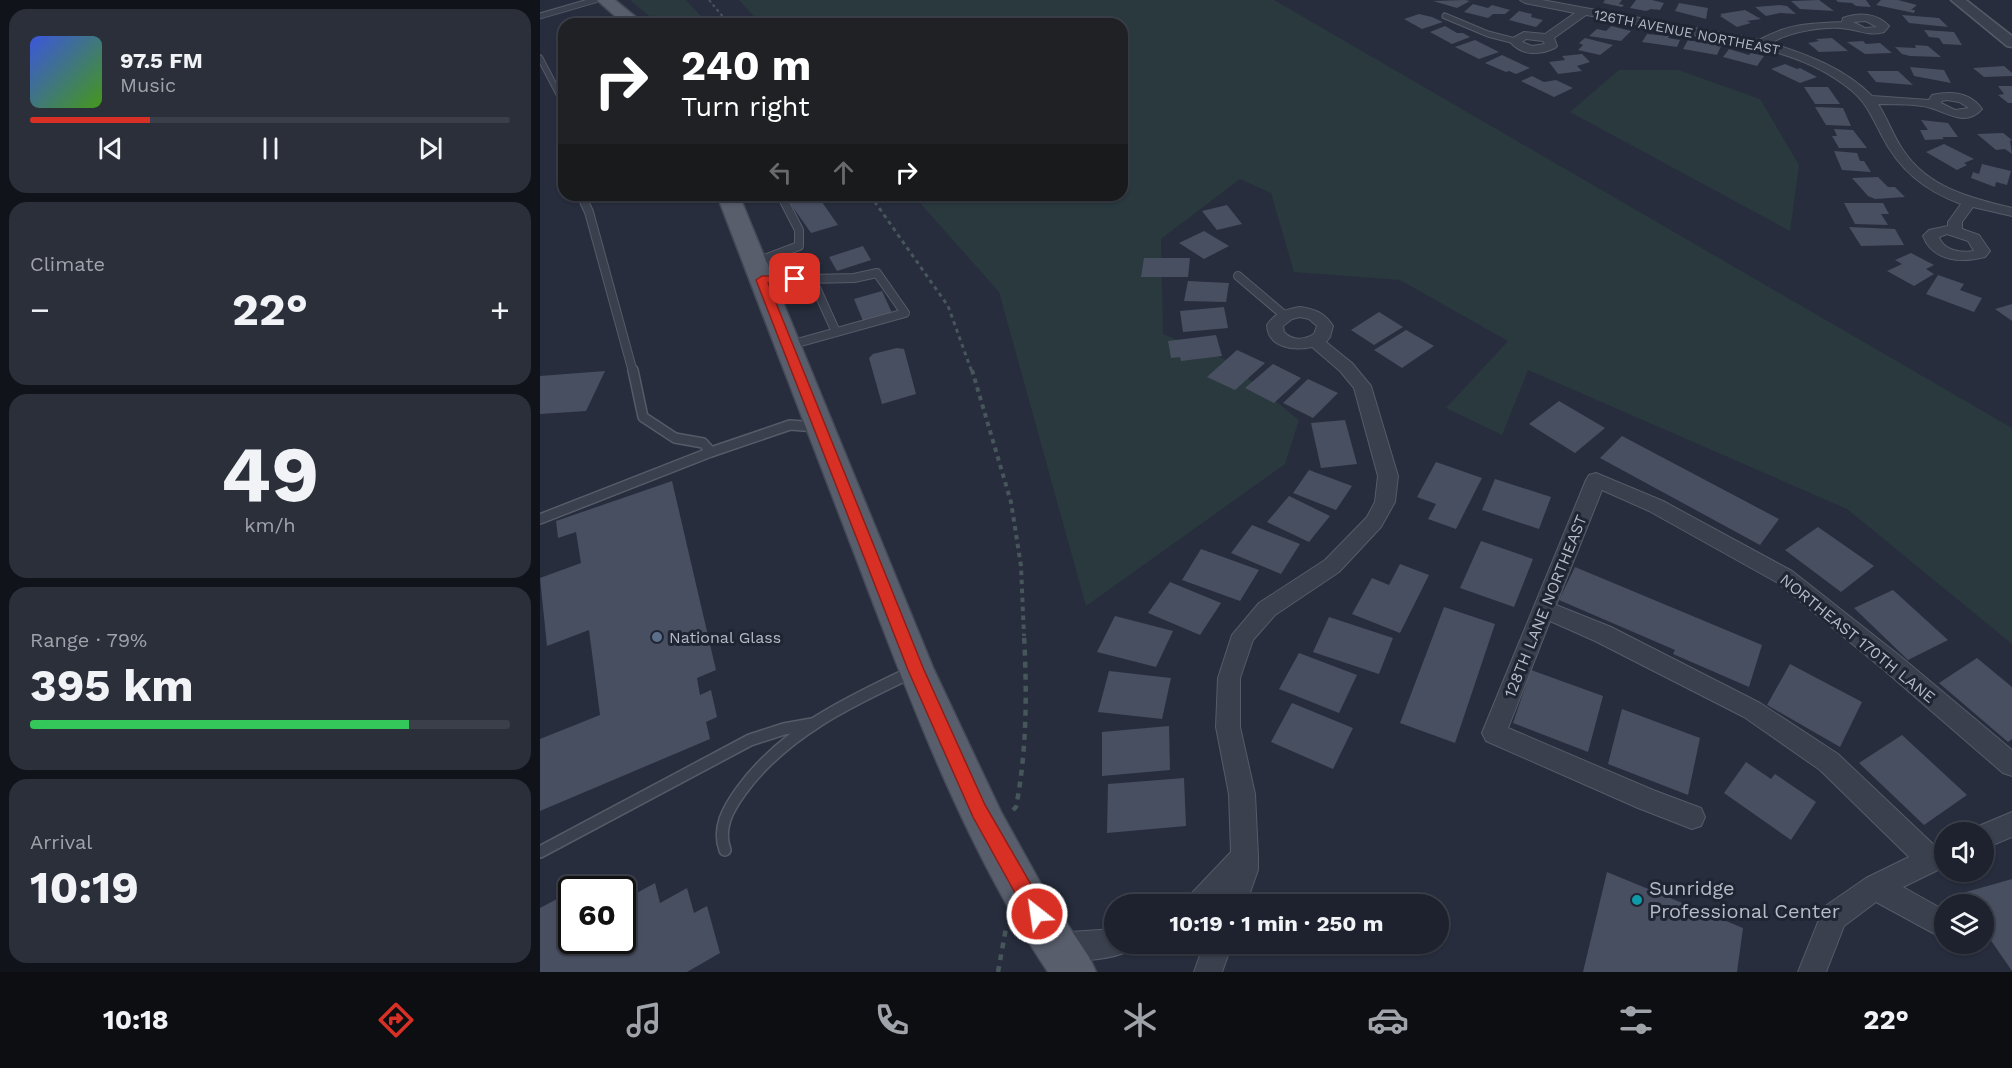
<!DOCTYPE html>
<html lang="en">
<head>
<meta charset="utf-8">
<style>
	body { margin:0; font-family:"Work Sans",sans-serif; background:#2a2f3a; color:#f1f3f6; height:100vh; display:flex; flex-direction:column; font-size:22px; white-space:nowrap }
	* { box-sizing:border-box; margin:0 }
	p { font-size:20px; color:#a0a4aa }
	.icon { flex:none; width:33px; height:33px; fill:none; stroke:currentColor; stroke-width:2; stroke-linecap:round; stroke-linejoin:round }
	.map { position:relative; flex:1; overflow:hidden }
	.side { display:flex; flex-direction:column; gap:9px; padding:9px; background:#101319; width:540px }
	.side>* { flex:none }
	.top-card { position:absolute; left:18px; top:18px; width:570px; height:183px; border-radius:18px; box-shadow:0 2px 4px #0004,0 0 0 2px #3b3f4a; background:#202124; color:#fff; overflow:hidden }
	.tools { position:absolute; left:1394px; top:822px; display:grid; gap:12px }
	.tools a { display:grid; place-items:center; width:60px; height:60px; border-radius:50%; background:#1d222e; box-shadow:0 2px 4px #0004,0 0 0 2px #3b3f4a; font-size:30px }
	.speed { position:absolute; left:18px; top:876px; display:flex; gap:12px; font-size:30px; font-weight:700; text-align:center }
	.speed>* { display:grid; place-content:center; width:78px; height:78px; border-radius:50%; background:#1d222e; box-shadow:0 2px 4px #0004,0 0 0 2px #3b3f4a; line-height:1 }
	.speed .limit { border:3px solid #111; border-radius:9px; background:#fff; color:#111 }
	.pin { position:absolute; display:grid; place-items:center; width:51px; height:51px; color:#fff; margin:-26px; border-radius:12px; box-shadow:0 3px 9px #0006 }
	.me { position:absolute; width:66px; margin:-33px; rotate:330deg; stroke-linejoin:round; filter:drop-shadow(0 0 4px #0008) }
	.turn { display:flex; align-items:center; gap:21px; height:126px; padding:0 24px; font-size:27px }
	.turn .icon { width:78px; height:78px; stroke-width:2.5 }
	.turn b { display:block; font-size:42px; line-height:51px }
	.lanes { display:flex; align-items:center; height:57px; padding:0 24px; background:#0003; justify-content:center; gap:30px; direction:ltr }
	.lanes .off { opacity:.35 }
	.big { font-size:45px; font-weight:700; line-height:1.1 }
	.side .tile { flex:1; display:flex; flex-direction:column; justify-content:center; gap:9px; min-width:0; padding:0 21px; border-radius:18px; background:#2a2f3a }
	.side .dial { align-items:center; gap:0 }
	.dial b { font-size:78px; line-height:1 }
	.song { display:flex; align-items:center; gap:18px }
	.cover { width:72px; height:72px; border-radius:9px; background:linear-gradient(135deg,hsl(230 70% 55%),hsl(100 70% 35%)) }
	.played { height:6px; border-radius:3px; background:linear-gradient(90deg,#d93025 25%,#3b3f4a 25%) }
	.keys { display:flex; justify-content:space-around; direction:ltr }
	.heat { display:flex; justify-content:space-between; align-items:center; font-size:33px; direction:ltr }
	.charge { height:9px; border-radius:4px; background:linear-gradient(90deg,#34c759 79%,#3b3f4a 0) }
	.trip { position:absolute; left:564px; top:894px; width:345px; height:60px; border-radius:30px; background:#1d222e; box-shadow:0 2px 4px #0004,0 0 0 2px #3b3f4a; font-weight:700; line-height:60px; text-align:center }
	.tabs { display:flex; height:96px; justify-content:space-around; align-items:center; background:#0c0e12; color:#a0a4aa }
	.tabs .icon { width:42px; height:42px }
	.tabs .active { color:#d93025 }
	.tabs b { font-size:27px; color:#f1f3f6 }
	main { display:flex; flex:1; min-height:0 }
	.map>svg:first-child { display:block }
</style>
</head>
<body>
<main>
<section class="side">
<div class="tile">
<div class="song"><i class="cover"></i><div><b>97.5 FM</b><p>Music</p></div></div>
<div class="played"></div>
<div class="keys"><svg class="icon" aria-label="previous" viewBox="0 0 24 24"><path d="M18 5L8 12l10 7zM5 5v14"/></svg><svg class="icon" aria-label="pause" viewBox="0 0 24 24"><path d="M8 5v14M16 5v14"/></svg><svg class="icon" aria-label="next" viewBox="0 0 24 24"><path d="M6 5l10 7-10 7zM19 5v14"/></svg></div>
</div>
<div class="tile"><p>Climate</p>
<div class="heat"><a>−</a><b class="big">22°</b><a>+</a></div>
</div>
<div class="tile dial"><b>49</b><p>km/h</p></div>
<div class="tile"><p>Range · 79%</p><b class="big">395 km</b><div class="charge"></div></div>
<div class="tile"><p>Arrival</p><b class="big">10:19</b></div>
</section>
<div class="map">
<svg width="1472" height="972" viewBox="0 0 1472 972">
	<rect width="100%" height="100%" fill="#272d3d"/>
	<g fill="#29393e">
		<path d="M90 0H146L168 24H119Z"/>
		<path d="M199 0H734L1472 428V644L1307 509 988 370 962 435 906 408 968 341 860 280 754 272 731 193 700 179 621 239 623 334 684 359 759 420 745 464 546 606 459 292 373 195H582V24H221Z"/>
		<path d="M1079 70H1138L1220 99 1259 165 1250 231 1030 112Z"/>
	</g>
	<g fill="#484f61">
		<path d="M925 0 930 1 917 8 893 1Z"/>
		<path d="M1065 0H1082L1079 4 1084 5 1082 7 1063 3Z"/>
		<path d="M1096 0H1112L1124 3 1120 10 1111 9 1106 11 1090 8Z"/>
		<path d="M1279 0 1294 11 1260 9 1251 1Z"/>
		<path d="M1296 0H1326L1331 7 1316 6 1312 3 1298 2Z"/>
		<path d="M1341 0H1358L1377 5 1371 10H1375L1374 13 1336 5Z"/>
		<path d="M1139 3 1168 8 1166 19 1135 11Z"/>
		<path d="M933 4 948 8 952 5 970 10 965 14H953L948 18 924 12Z"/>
		<path d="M1240 5 1247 6 1256 14 1240 13 1226 16 1215 7Z"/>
		<path d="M1205 10 1221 19 1207 21 1211 23 1197 27 1180 16 1182 15 1180 14Z"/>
		<path d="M979 11 992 14 991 17 1003 20 996 27 969 20Z"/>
		<path d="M879 14 892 17 903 22 882 29 864 19Z"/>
		<path d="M1362 15 1399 18 1408 27 1369 23Z"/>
		<path d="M905 26 917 33H923L930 37 912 44 890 32Z"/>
		<path d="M1071 26 1091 31 1081 41 1049 36 1057 29 1066 31Z"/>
		<path d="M1384 30 1414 32 1422 45 1403 44 1399 38 1389 37Z"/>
		<path d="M1107 34 1129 36 1128 38 1140 40 1137 47 1102 42Z"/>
		<path d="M1045 38 1073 45 1060 55 1038 50 1043 45 1039 43Z"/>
		<path d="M1292 38 1308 51 1279 52 1268 43 1279 41 1276 39Z"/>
		<path d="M935 40 959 52 939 59 915 47Z"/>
		<path d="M1148 40 1181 46 1177 55 1143 49Z"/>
		<path d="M1323 41 1326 44 1340 43 1352 53 1325 54 1307 42Z"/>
		<path d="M1375 45 1388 46 1401 57 1370 56 1362 54 1355 47 1376 48Z"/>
		<path d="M1189 49 1209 55 1211 53 1224 56 1217 66 1183 57Z"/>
		<path d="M1042 54 1050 62 1037 66 1042 71 1018 74 1009 62 1025 60 1022 56Z"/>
		<path d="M962 55 990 68 976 74 969 71 966 72 945 63Z"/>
		<path d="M1245 64 1257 69 1260 68 1277 77 1260 83 1231 69Z"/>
		<path d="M1464 66 1472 73V76L1444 77 1433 68Z"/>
		<path d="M1370 67 1404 70 1411 83 1374 76Z"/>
		<path d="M1327 71H1358L1373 85 1336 82Z"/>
		<path d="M992 76 1004 82 1016 80 1033 88 1014 97 981 81Z"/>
		<path d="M1458 86H1472V103H1468L1458 95 1464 94Z"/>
		<path d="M1264 87H1288L1300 104H1275Z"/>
		<path d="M1275 107 1303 108 1311 126 1286 125Z"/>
		<path d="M1381 120 1408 123 1418 137H1402L1404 139 1385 140 1380 130H1388Z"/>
		<path d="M1294 129 1313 130 1327 148H1299L1292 136H1297Z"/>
		<path d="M1463 133 1472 140 1470 141 1472 154 1465 149 1456 150 1437 134Z"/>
		<path d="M1404 144 1434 159 1424 163 1427 165 1417 170 1386 152Z"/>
		<path d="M1294 151 1317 153 1320 161H1324L1331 172 1302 170Z"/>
		<path d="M1442 164 1471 171 1467 185 1456 182 1455 187 1431 178 1433 172 1439 174Z"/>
		<path d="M1338 177 1348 187H1355L1365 197 1335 199 1328 196 1312 178Z"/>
		<path d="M277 195 298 225 271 233 250 203Z"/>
		<path d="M1304 203H1343L1349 214H1341L1348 225 1315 224Z"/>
		<path d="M687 205 702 224 677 230 662 211Z"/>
		<path d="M1309 227 1355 229 1364 245 1321 246Z"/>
		<path d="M664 231 689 246 664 259 639 243Z"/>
		<path d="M323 246 331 260 297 271 289 257Z"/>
		<path d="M1371 253 1394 265 1386 269 1394 274 1374 286 1347 271 1362 264 1355 260Z"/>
		<path d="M604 258H650L648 277H601Z"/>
		<path d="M1398 275 1424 284 1420 290 1442 298 1434 312 1386 294Z"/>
		<path d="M648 281 689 283 686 302 644 301Z"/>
		<path d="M342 291 352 313 323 321 314 299Z"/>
		<path d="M1472 304V321L1455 309Z"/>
		<path d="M684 307 688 328 643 332 640 311Z"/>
		<path d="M839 312 863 327 834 345 811 330Z"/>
		<path d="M866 330 894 346 862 368 834 350Z"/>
		<path d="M676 335 682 356 641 361 640 357 631 358 628 341Z"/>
		<path d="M357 348 364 349 376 394 342 404 329 358 333 354Z"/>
		<path d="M697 350 725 363 695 390 667 377Z"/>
		<path d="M733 364 761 378 734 403 705 388Z"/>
		<path d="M65 371 46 411 0 414V376Z"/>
		<path d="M768 379 798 393 773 418 743 403Z"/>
		<path d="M1019 401 1065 428 1035 453 989 424Z"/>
		<path d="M805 420 817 464 781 468 771 423Z"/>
		<path d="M1082 436 1239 519 1220 545 1060 458Z"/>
		<path d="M896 462 942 478 916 529 888 519 896 504 877 497Z"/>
		<path d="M769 470 812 486 796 510 753 493Z"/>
		<path d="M955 479 1011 497 999 529 942 510Z"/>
		<path d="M132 481 176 670 157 678 160 695 171 690 177 717 166 722 170 739 0 811V739L60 715 49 630 7 646 0 578 41 563 36 532 18 538 16 521Z"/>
		<path d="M749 496 790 516 769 542 727 522Z"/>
		<path d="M712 525 760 544 741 574 691 553Z"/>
		<path d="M1278 527 1334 566 1301 592 1245 550Z"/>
		<path d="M941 541 993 559 974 607 920 588Z"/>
		<path d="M661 549 719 570 700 601 642 580Z"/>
		<path d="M860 564 889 575 860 633 812 614 832 578 849 585Z"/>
		<path d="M1035 567 1222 645 1209 687 1133 654 1135 650 1019 600Z"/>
		<path d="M630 582 681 603 660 635 608 613Z"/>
		<path d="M1353 590 1408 640 1368 660 1314 608Z"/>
		<path d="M904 607 955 624 915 743 860 723Z"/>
		<path d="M575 616 633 631 616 667 557 652Z"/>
		<path d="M789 617 853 638 839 674 773 652Z"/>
		<path d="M759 653 817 675 799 713 739 689Z"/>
		<path d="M1437 658 1472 687V739L1468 742 1399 683Z"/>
		<path d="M1250 664 1322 702 1300 747 1227 705Z"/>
		<path d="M991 670 1063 696 1048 752 973 723Z"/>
		<path d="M569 671 631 678 622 719 558 712Z"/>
		<path d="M752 703 813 728 793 769 731 742Z"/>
		<path d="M1082 709 1160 738 1148 795 1068 764Z"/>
		<path d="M629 726 630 770 562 776V732Z"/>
		<path d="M1362 735 1427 795 1384 825 1319 763Z"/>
		<path d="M1206 762 1231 779 1235 774 1276 802 1251 840 1184 793Z"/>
		<path d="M644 778 646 826 567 833 568 784Z"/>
		<path d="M1067 872 1203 928 1197 972H1043Z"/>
		<path d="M1472 879V971L1443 929V904H1426L1419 894Z"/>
		<path d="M115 883 120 903 147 888 154 913 167 906 180 953 147 972H0V908L32 891V940H82V901Z"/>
	</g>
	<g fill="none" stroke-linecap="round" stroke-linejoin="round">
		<defs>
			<g id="service-far3">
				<path d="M0 16 55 0"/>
				<path d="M905 16 948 34 975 41"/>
				<path d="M0 58 24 104"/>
			</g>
			<g id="service-far2">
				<path d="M41 195 49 212 93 372"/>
				<path d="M216 262 259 246V230L241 195"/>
				<path d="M698 276 744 315"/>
				<path d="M272 279 296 332"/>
				<path d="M222 280 314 278 337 273 365 313 250 345"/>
			</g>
			<g id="service-far1">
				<path d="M93 370 103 417 135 438 163 443 171 452"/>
				<path d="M0 519 171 452 250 425 277 427"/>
			</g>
			<g id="service">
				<path d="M185 850C177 828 188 809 201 791 243 733 308 702 372 672"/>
				<path d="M0 852 210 740 244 729 272 724"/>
			</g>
			<g id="minor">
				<path d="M980 0H1002L1219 40C1250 23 1268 24 1302 22L1303 18C1319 12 1337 13 1349 26L1344 32C1329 36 1321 31 1308 29 1286 25 1249 32 1231 43 1268 55 1304 68 1332 96L1389 100 1392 95C1411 91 1430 92 1442 109 1426 127 1408 113 1391 108 1375 103 1354 105 1338 104 1348 119 1353 136 1363 150 1388 188 1431 198 1472 208V216L1433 207 1422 222V229L1439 235 1450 251 1445 257C1422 263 1393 262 1383 236L1389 230 1408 226V222L1421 204C1384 190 1359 170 1341 134 1332 117 1326 102 1311 90 1267 53 1208 45 1154 35 1118 28 1082 21 1046 15L1014 38 1017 46 1015 48C1000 55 983 56 971 43V39L984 32 1005 34 1035 13 985 3ZM1326 21 1337 27 1325 28 1313 22ZM986 39 1003 41 1005 44 992 46 982 42ZM1407 100 1419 102 1429 108 1415 110 1401 103 1402 101ZM1407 234 1428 241 1434 251C1421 253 1404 251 1399 237Z"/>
				<path d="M760 307C775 309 785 313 793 326L790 337 786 342 812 363 831 386 858 476 855 502 841 527 799 572 735 615 713 640 700 678V727L715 794 718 856V870L706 904H648L651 894 691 852 689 794 676 727 678 678 692 635 719 603 785 560 827 517 835 502 838 476 814 388 800 371 772 347C753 351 728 348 727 325 735 313 746 309 760 307ZM760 317 769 319 777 326 774 334C764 340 752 341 744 332L743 326 752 319Z"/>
				<path d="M1056 473 1123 501 1252 571 1360 656 1472 750V776L1463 773 1344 670 1238 583 1109 511 1062 490 1016 605 1071 627 1220 703 1298 754 1394 845 1404 840V867L1363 887 1404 910V939L1336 902 1304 926 1286 972H1258L1284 907 1326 878 1369 857 1280 770 1204 717 1055 641 1010 621 968 728 1113 790 1161 808 1165 817 1161 826 1152 829 1098 808 946 741 942 733 1046 480 1049 475Z"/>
				<path d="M1472 812V837L1443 849V832H1432L1434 828Z"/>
				<path d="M574 929V944H588L584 953C566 960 523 964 506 957L502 947 506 937 516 933Z"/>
				<path d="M664 944H692L682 972H654Z"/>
			</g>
			<path id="tertiary" d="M1411 0H1426L1472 36V47L1467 46Z"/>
			<g id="primary">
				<path d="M57 0H75L104 24H84Z"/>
				<path d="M177 195H199L394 670 461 812 502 886 549 957 556 972H508C426 849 373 708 321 571 273 446 225 320 177 195Z"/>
			</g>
		</defs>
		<use href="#service-far3" stroke="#565b68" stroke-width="7"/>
		<use href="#service-far2" stroke="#565b68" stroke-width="10"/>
		<use href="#service-far1" stroke="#565b68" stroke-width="12"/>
		<use href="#service" stroke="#565b68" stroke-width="14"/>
		<use href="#minor" stroke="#565b68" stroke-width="2"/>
		<use href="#tertiary" stroke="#565b68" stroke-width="3"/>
		<use href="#primary" stroke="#444957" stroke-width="3"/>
		<path stroke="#47565b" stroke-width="2" stroke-dasharray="3 3" stroke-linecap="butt" d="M169 0 189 24"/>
		<path stroke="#47565b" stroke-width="3" stroke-dasharray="4 4" stroke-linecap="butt" d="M330 195 408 306 432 372"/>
		<path stroke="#47565b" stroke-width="4" stroke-dasharray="4.5 4.5" stroke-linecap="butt" d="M432 370 471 502 481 566 484 636"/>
		<g stroke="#47565b" stroke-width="4.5" stroke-dasharray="6 6" stroke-linecap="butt">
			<path d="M473 810 476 807C487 751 487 691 484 635"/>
			<path d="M458 972 466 928"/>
		</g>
		<use href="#service-far3" stroke="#3b404e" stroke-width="5"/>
		<use href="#service-far2" stroke="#3b404e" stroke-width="8"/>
		<use href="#service-far1" stroke="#3b404e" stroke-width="9"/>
		<use href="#service" stroke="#3b404e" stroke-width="11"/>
		<use href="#minor" fill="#3b404e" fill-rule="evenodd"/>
		<use href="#tertiary" fill="#3b404e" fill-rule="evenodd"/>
		<use href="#primary" fill="#595e6d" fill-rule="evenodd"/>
	</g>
	<path fill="#d93025" stroke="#8d1f18" stroke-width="1.5" d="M255 276 259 277V281L228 283 384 670 445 805 504 907 506 914 504 920 497 923 490 920 433 817 368 670 216 280 222 276Z"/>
	<circle fill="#5c6f8a" stroke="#202533" stroke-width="2" cx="117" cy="637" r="6"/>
	<circle fill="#0f9aa8" stroke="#202533" stroke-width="2" cx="1097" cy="900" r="6"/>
	<g text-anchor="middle" stroke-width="6" stroke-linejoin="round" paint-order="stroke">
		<g font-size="14" fill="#b7bbc8" stroke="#202533">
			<text transform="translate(1147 32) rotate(11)" y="5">126TH AVENUE NORTHEAST</text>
		</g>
		<g font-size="16" fill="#b7bbc8" stroke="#202533">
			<text transform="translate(1005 606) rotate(-68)" y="6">128TH LANE NORTHEAST</text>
			<text transform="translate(1318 638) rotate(39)" y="6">NORTHEAST 170TH LANE</text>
		</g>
		<g font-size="16" fill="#b7bbc8" stroke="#202533" text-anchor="start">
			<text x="129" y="643">National Glass</text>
		</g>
		<g font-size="20" fill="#b7bbc8" stroke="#202533" text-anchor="start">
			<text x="1109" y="895">Sunridge<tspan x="1109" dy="23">Professional Center</tspan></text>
		</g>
	</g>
</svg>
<div class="tools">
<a><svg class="icon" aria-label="sound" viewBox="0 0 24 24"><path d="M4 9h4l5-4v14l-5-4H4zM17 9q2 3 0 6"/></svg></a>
<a><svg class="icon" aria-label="layers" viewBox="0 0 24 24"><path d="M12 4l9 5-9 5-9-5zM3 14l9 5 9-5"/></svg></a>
</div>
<div class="speed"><div class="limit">60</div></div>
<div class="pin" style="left:255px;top:279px;background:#d93025"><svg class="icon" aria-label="arrive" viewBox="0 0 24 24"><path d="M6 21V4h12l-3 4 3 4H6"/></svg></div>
<svg class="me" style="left:497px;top:914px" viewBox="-20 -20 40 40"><circle r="17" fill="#d93025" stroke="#fff" stroke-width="3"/><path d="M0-11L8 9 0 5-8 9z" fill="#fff"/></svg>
<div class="trip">10:19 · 1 min · 250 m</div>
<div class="top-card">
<div class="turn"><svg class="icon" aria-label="right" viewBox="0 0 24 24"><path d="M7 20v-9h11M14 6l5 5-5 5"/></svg><div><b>240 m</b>Turn right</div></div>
<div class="lanes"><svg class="icon off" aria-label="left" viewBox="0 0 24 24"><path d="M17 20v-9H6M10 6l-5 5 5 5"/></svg><svg class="icon off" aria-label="ahead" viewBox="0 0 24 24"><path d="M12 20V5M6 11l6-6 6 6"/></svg><svg class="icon" aria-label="right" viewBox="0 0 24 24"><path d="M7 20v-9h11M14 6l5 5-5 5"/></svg></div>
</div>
</div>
</main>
<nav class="tabs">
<b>10:18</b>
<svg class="icon active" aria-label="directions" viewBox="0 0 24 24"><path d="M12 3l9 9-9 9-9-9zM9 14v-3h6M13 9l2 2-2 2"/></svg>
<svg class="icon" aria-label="music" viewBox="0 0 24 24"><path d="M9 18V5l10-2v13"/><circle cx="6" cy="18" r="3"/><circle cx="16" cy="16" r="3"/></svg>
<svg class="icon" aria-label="phone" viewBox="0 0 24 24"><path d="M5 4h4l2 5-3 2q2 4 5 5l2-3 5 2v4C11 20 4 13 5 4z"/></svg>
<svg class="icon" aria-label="climate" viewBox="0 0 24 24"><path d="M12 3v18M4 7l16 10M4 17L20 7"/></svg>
<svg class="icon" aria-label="car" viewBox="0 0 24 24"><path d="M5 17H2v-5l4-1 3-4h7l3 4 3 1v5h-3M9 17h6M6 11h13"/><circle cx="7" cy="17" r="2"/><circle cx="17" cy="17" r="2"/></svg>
<svg class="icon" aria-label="filters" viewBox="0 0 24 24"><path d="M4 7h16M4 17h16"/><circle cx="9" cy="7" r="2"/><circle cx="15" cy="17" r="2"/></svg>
<b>22°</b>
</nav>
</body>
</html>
